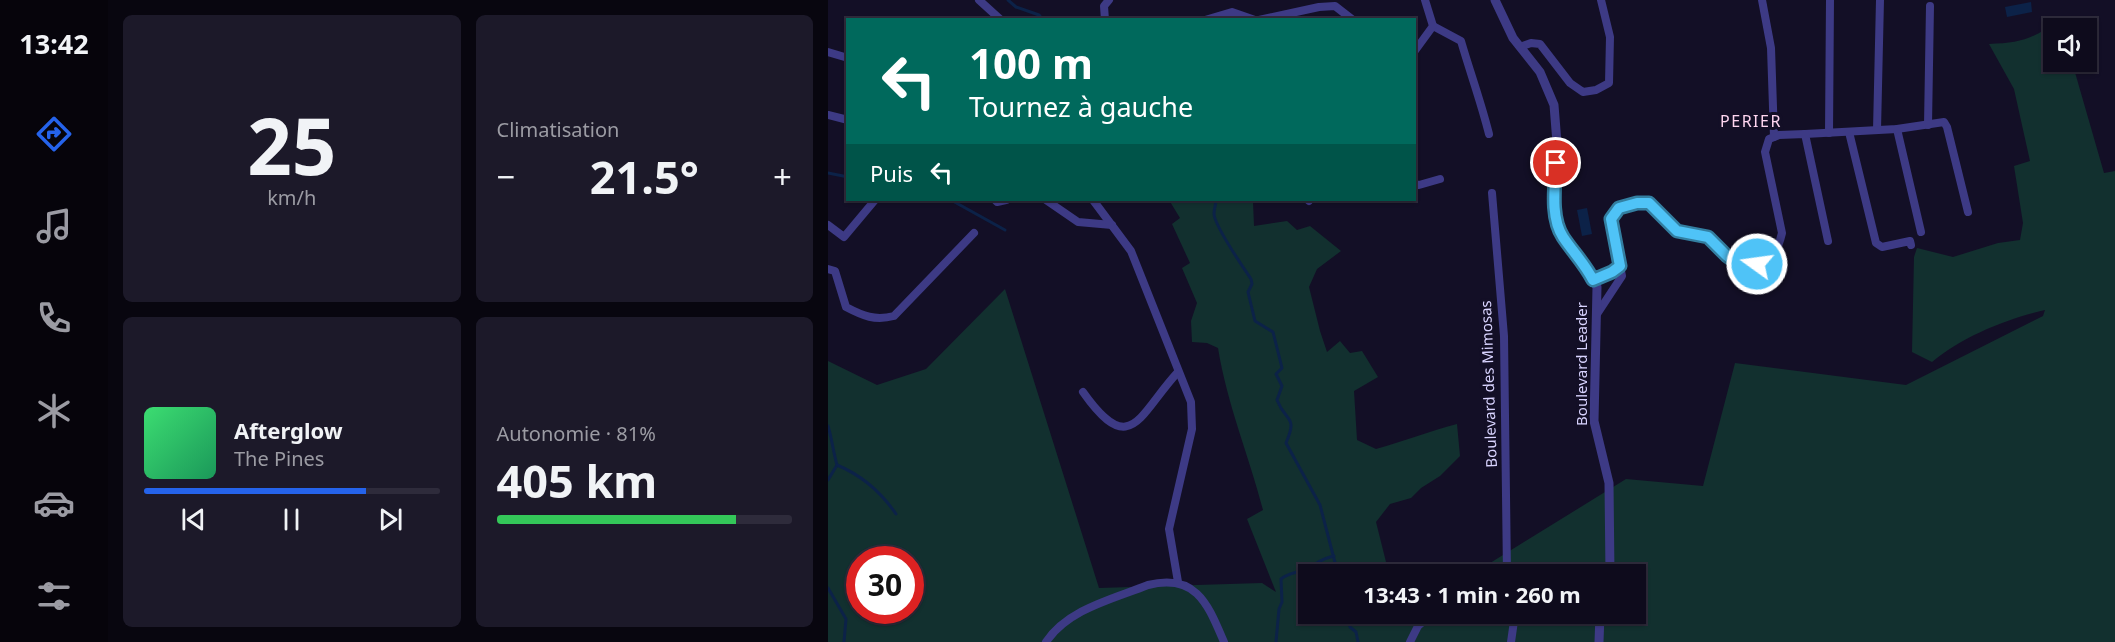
<!DOCTYPE html>
<html lang="fr">
<head>
<meta charset="utf-8">
<style>
	body { margin:0; font-family:"Noto Sans",sans-serif; background:#1c1929; color:#f1f3f6; height:100vh; display:flex; flex-direction:column; font-size:22px; white-space:nowrap }
	* { box-sizing:border-box; margin:0 }
	p { font-size:20px; color:#9b9ba3 }
	.icon { flex:none; width:33px; height:33px; fill:none; stroke:currentColor; stroke-width:2; stroke-linecap:round; stroke-linejoin:round }
	.map { position:relative; flex:1; overflow:hidden }
	.details { display:flex; flex-direction:column; gap:15px; padding:15px; background:#08060f; width:720px }
	.details>* { flex:none }
	.top-card { position:absolute; left:18px; top:18px; width:570px; height:183px; border-radius:0px; box-shadow:0 2px 4px #0004,0 0 0 2px #2e2b3b; background:#00695c; color:#fff; overflow:hidden }
	.fabs { position:absolute; left:1215px; top:18px; display:grid; gap:12px }
	.fabs a { display:grid; place-items:center; width:54px; height:54px; border-radius:0px; background:#0e0b1c; box-shadow:0 2px 4px #0004,0 0 0 2px #2e2b3b; font-size:30px }
	.speed { position:absolute; left:18px; top:546px; display:flex; gap:12px; font-size:30px; font-weight:700; text-align:center }
	.speed>* { display:grid; place-content:center; width:78px; height:78px; border-radius:50%; background:#0e0b1c; box-shadow:0 2px 4px #0004,0 0 0 2px #2e2b3b; line-height:1 }
	.speed .limit { border:9px solid #d22; background:#fff; color:#111 }
	.pin { position:absolute; display:grid; place-items:center; width:51px; height:51px; color:#fff; margin:-26px; border:3px solid #fff; border-radius:50%; box-shadow:0 2px 6px #0007 }
	.me { position:absolute; width:66px; margin:-33px; rotate:284deg; stroke-linejoin:round; filter:drop-shadow(0 0 4px #0008) }
	.turn { display:flex; align-items:center; gap:21px; height:126px; padding:0 24px; font-size:27px }
	.turn .icon { width:78px; height:78px; stroke-width:2.5 }
	.turn b { display:block; font-size:42px; line-height:51px }
	.then { display:flex; align-items:center; height:57px; padding:0 24px; background:#0003; gap:12px; font-size:22px }
	.big { font-size:45px; font-weight:700; line-height:1.1 }
	.details .card { flex:1; display:flex; flex-direction:column; justify-content:center; gap:9px; min-width:0; padding:0 21px; border-radius:9px; background:#1c1929 }
	.details .dial { align-items:center; gap:0 }
	.dial b { font-size:78px; line-height:1 }
	.song { display:flex; align-items:center; gap:18px }
	.cover { width:72px; height:72px; border-radius:9px; background:linear-gradient(135deg,hsl(140 70% 55%),hsl(150 70% 35%)) }
	.played { height:6px; border-radius:3px; background:linear-gradient(90deg,#2563eb 75%,#2e2b3b 75%) }
	.keys { display:flex; justify-content:space-around; direction:ltr }
	.heat { display:flex; justify-content:space-between; align-items:center; font-size:33px; direction:ltr }
	.charge { height:9px; border-radius:4px; background:linear-gradient(90deg,#34c759 81%,#2e2b3b 0) }
	.details .tiles { flex:1; display:grid; gap:15px; grid-template-columns:repeat(2,1fr) }
	.trip { position:absolute; left:470px; top:564px; width:348px; height:60px; border-radius:0px; background:#0e0b1c; box-shadow:0 2px 4px #0004,0 0 0 2px #2e2b3b; font-weight:700; line-height:60px; text-align:center }
	main { display:flex; flex:1; min-height:0 }
	.tabs { display:flex; flex-direction:column; width:108px; justify-content:space-around; align-items:center; background:#06040b; color:#9b9ba3 }
	.tabs .icon { width:42px; height:42px }
	.tabs .current { color:#2563eb }
	.tabs b { font-size:27px; color:#f1f3f6 }
	.map>svg:first-child { display:block }
</style>
</head>
<body>
<main>
<nav class="tabs">
<b>13:42</b>
<svg class="icon current" aria-label="directions" viewBox="0 0 24 24"><path d="M12 3l9 9-9 9-9-9zM9 14v-3h6M13 9l2 2-2 2"/></svg>
<svg class="icon" aria-label="music" viewBox="0 0 24 24"><path d="M9 18V5l10-2v13"/><circle cx="6" cy="18" r="3"/><circle cx="16" cy="16" r="3"/></svg>
<svg class="icon" aria-label="phone" viewBox="0 0 24 24"><path d="M5 4h4l2 5-3 2q2 4 5 5l2-3 5 2v4C11 20 4 13 5 4z"/></svg>
<svg class="icon" aria-label="climate" viewBox="0 0 24 24"><path d="M12 3v18M4 7l16 10M4 17L20 7"/></svg>
<svg class="icon" aria-label="car" viewBox="0 0 24 24"><path d="M5 17H2v-5l4-1 3-4h7l3 4 3 1v5h-3M9 17h6M6 11h13"/><circle cx="7" cy="17" r="2"/><circle cx="17" cy="17" r="2"/></svg>
<svg class="icon" aria-label="filters" viewBox="0 0 24 24"><path d="M4 7h16M4 17h16"/><circle cx="9" cy="7" r="2"/><circle cx="15" cy="17" r="2"/></svg>
</nav>
<section class="details">
<div class="tiles">
<div class="card dial"><b>25</b><p>km/h</p></div>
<div class="card"><p>Climatisation</p>
<div class="heat"><a>−</a><b class="big">21.5°</b><a>+</a></div>
</div>
<div class="card">
<div class="song"><i class="cover"></i><div><b>Afterglow</b><p>The Pines</p></div></div>
<div class="played"></div>
<div class="keys"><svg class="icon" aria-label="previous" viewBox="0 0 24 24"><path d="M18 5L8 12l10 7zM5 5v14"/></svg><svg class="icon" aria-label="pause" viewBox="0 0 24 24"><path d="M8 5v14M16 5v14"/></svg><svg class="icon" aria-label="next" viewBox="0 0 24 24"><path d="M6 5l10 7-10 7zM19 5v14"/></svg></div>
</div>
<div class="card"><p>Autonomie · 81%</p><b class="big">405 km</b><div class="charge"></div></div>
</div>
</section>
<div class="map">
<svg width="1287" height="642" viewBox="0 0 1287 642">
	<rect width="100%" height="100%" fill="#130f26"/>
	<path fill="#12302f" fill-rule="evenodd" d="M1232 19 1235 28H1226V62H1244L1276 173 1287 171V642H0V361L49 385 98 369 177 289 271 588 434 583 448 592 419 519 435 510C421 456 399 404 390 348L379 343 364 342 363 321 369 303 354 268 362 263 344 224 352 218 341 200H415L425 202 426 226 459 221 469 230 482 226 513 251 489 269 481 287 492 331 499 352 512 341 522 353 534 351 550 377 526 391 529 440 548 449C576 441 602 431 629 424L632 456 612 476 593 488 583 498 562 504 548 522 561 574H480V614H807V574H629L646 573 798 479 875 486 907 363 1078 385 1215 316 1217 310C1180 318 1133 337 1104 362L1084 352 1086 257 1089 248 1125 257 1170 243 1192 240 1195 223 1186 166 1202 161 1186 89 1161 44C1194 43 1205 39 1232 19ZM32 560H82V610H32Z"/>
	<g fill="#0c2248">
		<path d="M1203 2 1204 12 1179 17 1177 7Z"/>
		<path d="M759 208 764 234 754 236 749 210Z"/>
	</g>
	<g fill="none" stroke-linecap="round" stroke-linejoin="round">
		<g stroke="#0c2248" stroke-width="3">
			<path d="M180 0 188 7 211 15 215 20"/>
			<path d="M0 173 20 177"/>
			<path d="M123 200 177 230"/>
			<path d="M388 200C388 204 386 209 386 214 387 227 415 267 423 279L424 284 420 292 427 321 445 332 454 368 448 374 454 386 449 400C458 423 470 415 458 443L492 505 510 574"/>
			<path d="M0 426C4 439 5 451 9 465L0 480"/>
			<path d="M9 465C33 475 53 492 68 514"/>
			<path d="M0 588 18 619 16 642"/>
			<path d="M519 614 522 627 528 632 530 642"/>
			<path d="M448 642 451 609 454 602 453 579C460 573 468 573 476 570 488 565 491 559 506 556"/>
		</g>
		<g stroke="#3d3a85" stroke-width="8">
			<path d="M151 0 173 20"/>
			<path d="M934 0 943 48 946 137"/>
			<path d="M277 20 276 6 281 0"/>
			<path d="M377 20 404 12 427 20"/>
			<path d="M431 20 491 7 507 6 525 20"/>
			<path d="M605 26 633 41C642 72 653 102 661 134"/>
			<path d="M692 47 703 43 712 44 742 83 755 92 768 90 781 83 782 37 773 0"/>
			<path d="M0 52 20 58"/>
			<path d="M586 52 605 26 597 0"/>
			<path d="M0 115 20 120"/>
			<path d="M1100 125 1102 6"/>
			<path d="M1069 129 1093 232"/>
			<path d="M1049 130 1052 0"/>
			<path d="M1021 132 1048 243 1054 247 1082 241 1083 245"/>
			<path d="M1001 133 1002 0"/>
			<path d="M977 134 1069 129 1116 122 1119 127 1140 212"/>
			<path d="M586 184 591 185 612 179"/>
			<path d="M664 193 676 336 679 574"/>
			<path d="M167 200 169 202 178 200"/>
			<path d="M218 200 250 222 284 225"/>
			<path d="M265 200 303 251 363 402 364 429 341 529 350 582"/>
			<path d="M480 200 481 201"/>
			<path d="M0 225 16 237 47 200"/>
			<path d="M0 269 7 271 18 307C35 316 47 321 66 316L146 233"/>
			<path d="M765 280 784 272 792 266"/>
			<path d="M769 314 794 276 783 219 791 208 809 203H821L849 231 880 237 899 256 914 267C939 263 948 259 954 233L937 152 941 139 951 135 977 134 1000 241"/>
			<path d="M255 392C303 460 311 414 350 372"/>
			<path d="M218 642C240 609 285 599 320 585 369 573 380 605 396 642"/>
			<path d="M582 642 590 626 604 614"/>
			<path d="M683 642 687 614"/>
		</g>
		<g stroke="#3d3a85" stroke-width="9">
			<path d="M667 0 685 38 712 72 726 105 729 143 727 214 733 235 759 269 769 287 766 421 781 483 782 574"/>
			<path d="M771 642 772 614"/>
		</g>
	</g>
	<g fill="none" stroke-linecap="round" stroke-linejoin="round">
		<defs>
			<path id="route" d="M728 163C727 186 722 217 735 237 745 252 757 264 765 280L784 272 792 266 783 219 791 208 809 203H821L849 231 880 237 899 256 914 267 929 264"/>
		</defs>
		<use href="#route" stroke="#337fa1" stroke-width="15"/>
		<use href="#route" stroke="#4fc3f7" stroke-width="10"/>
	</g>
	<g text-anchor="middle" stroke-width="6" stroke-linejoin="round" paint-order="stroke">
		<g font-size="15" fill="#d9d4ff" stroke="#130f26">
			<text transform="translate(754 364) rotate(-90)" y="5">Boulevard Leader</text>
			<text transform="translate(661 384) rotate(-92)" y="5">Boulevard des Mimosas</text>
		</g>
		<g font-size="16" letter-spacing="1.5" fill="#ffd6f0" stroke="#130f26">
			<text x="923" y="127">PERIER</text>
		</g>
	</g>
</svg>
<div class="fabs">
<a><svg class="icon" aria-label="sound" viewBox="0 0 24 24"><path d="M4 9h4l5-4v14l-5-4H4zM17 9q2 3 0 6"/></svg></a>
</div>
<div class="speed"><div class="limit">30</div></div>
<div class="pin" style="left:728px;top:163px;background:#d93025"><svg class="icon" aria-label="arrive" viewBox="0 0 24 24"><path d="M6 21V4h12l-3 4 3 4H6"/></svg></div>
<svg class="me" style="left:929px;top:264px" viewBox="-20 -20 40 40"><circle r="17" fill="#4fc3f7" stroke="#fff" stroke-width="3"/><path d="M0-11L8 9 0 5-8 9z" fill="#fff"/></svg>
<div class="trip">13:43 · 1 min · 260 m</div>
<div class="top-card">
<div class="turn"><svg class="icon" aria-label="left" viewBox="0 0 24 24"><path d="M17 20v-9H6M10 6l-5 5 5 5"/></svg><div><b>100 m</b>Tournez à gauche</div></div>
<div class="then">Puis<svg class="icon" aria-label="left" viewBox="0 0 24 24"><path d="M17 20v-9H6M10 6l-5 5 5 5"/></svg></div>
</div>
</div>
</main>
</body>
</html>
